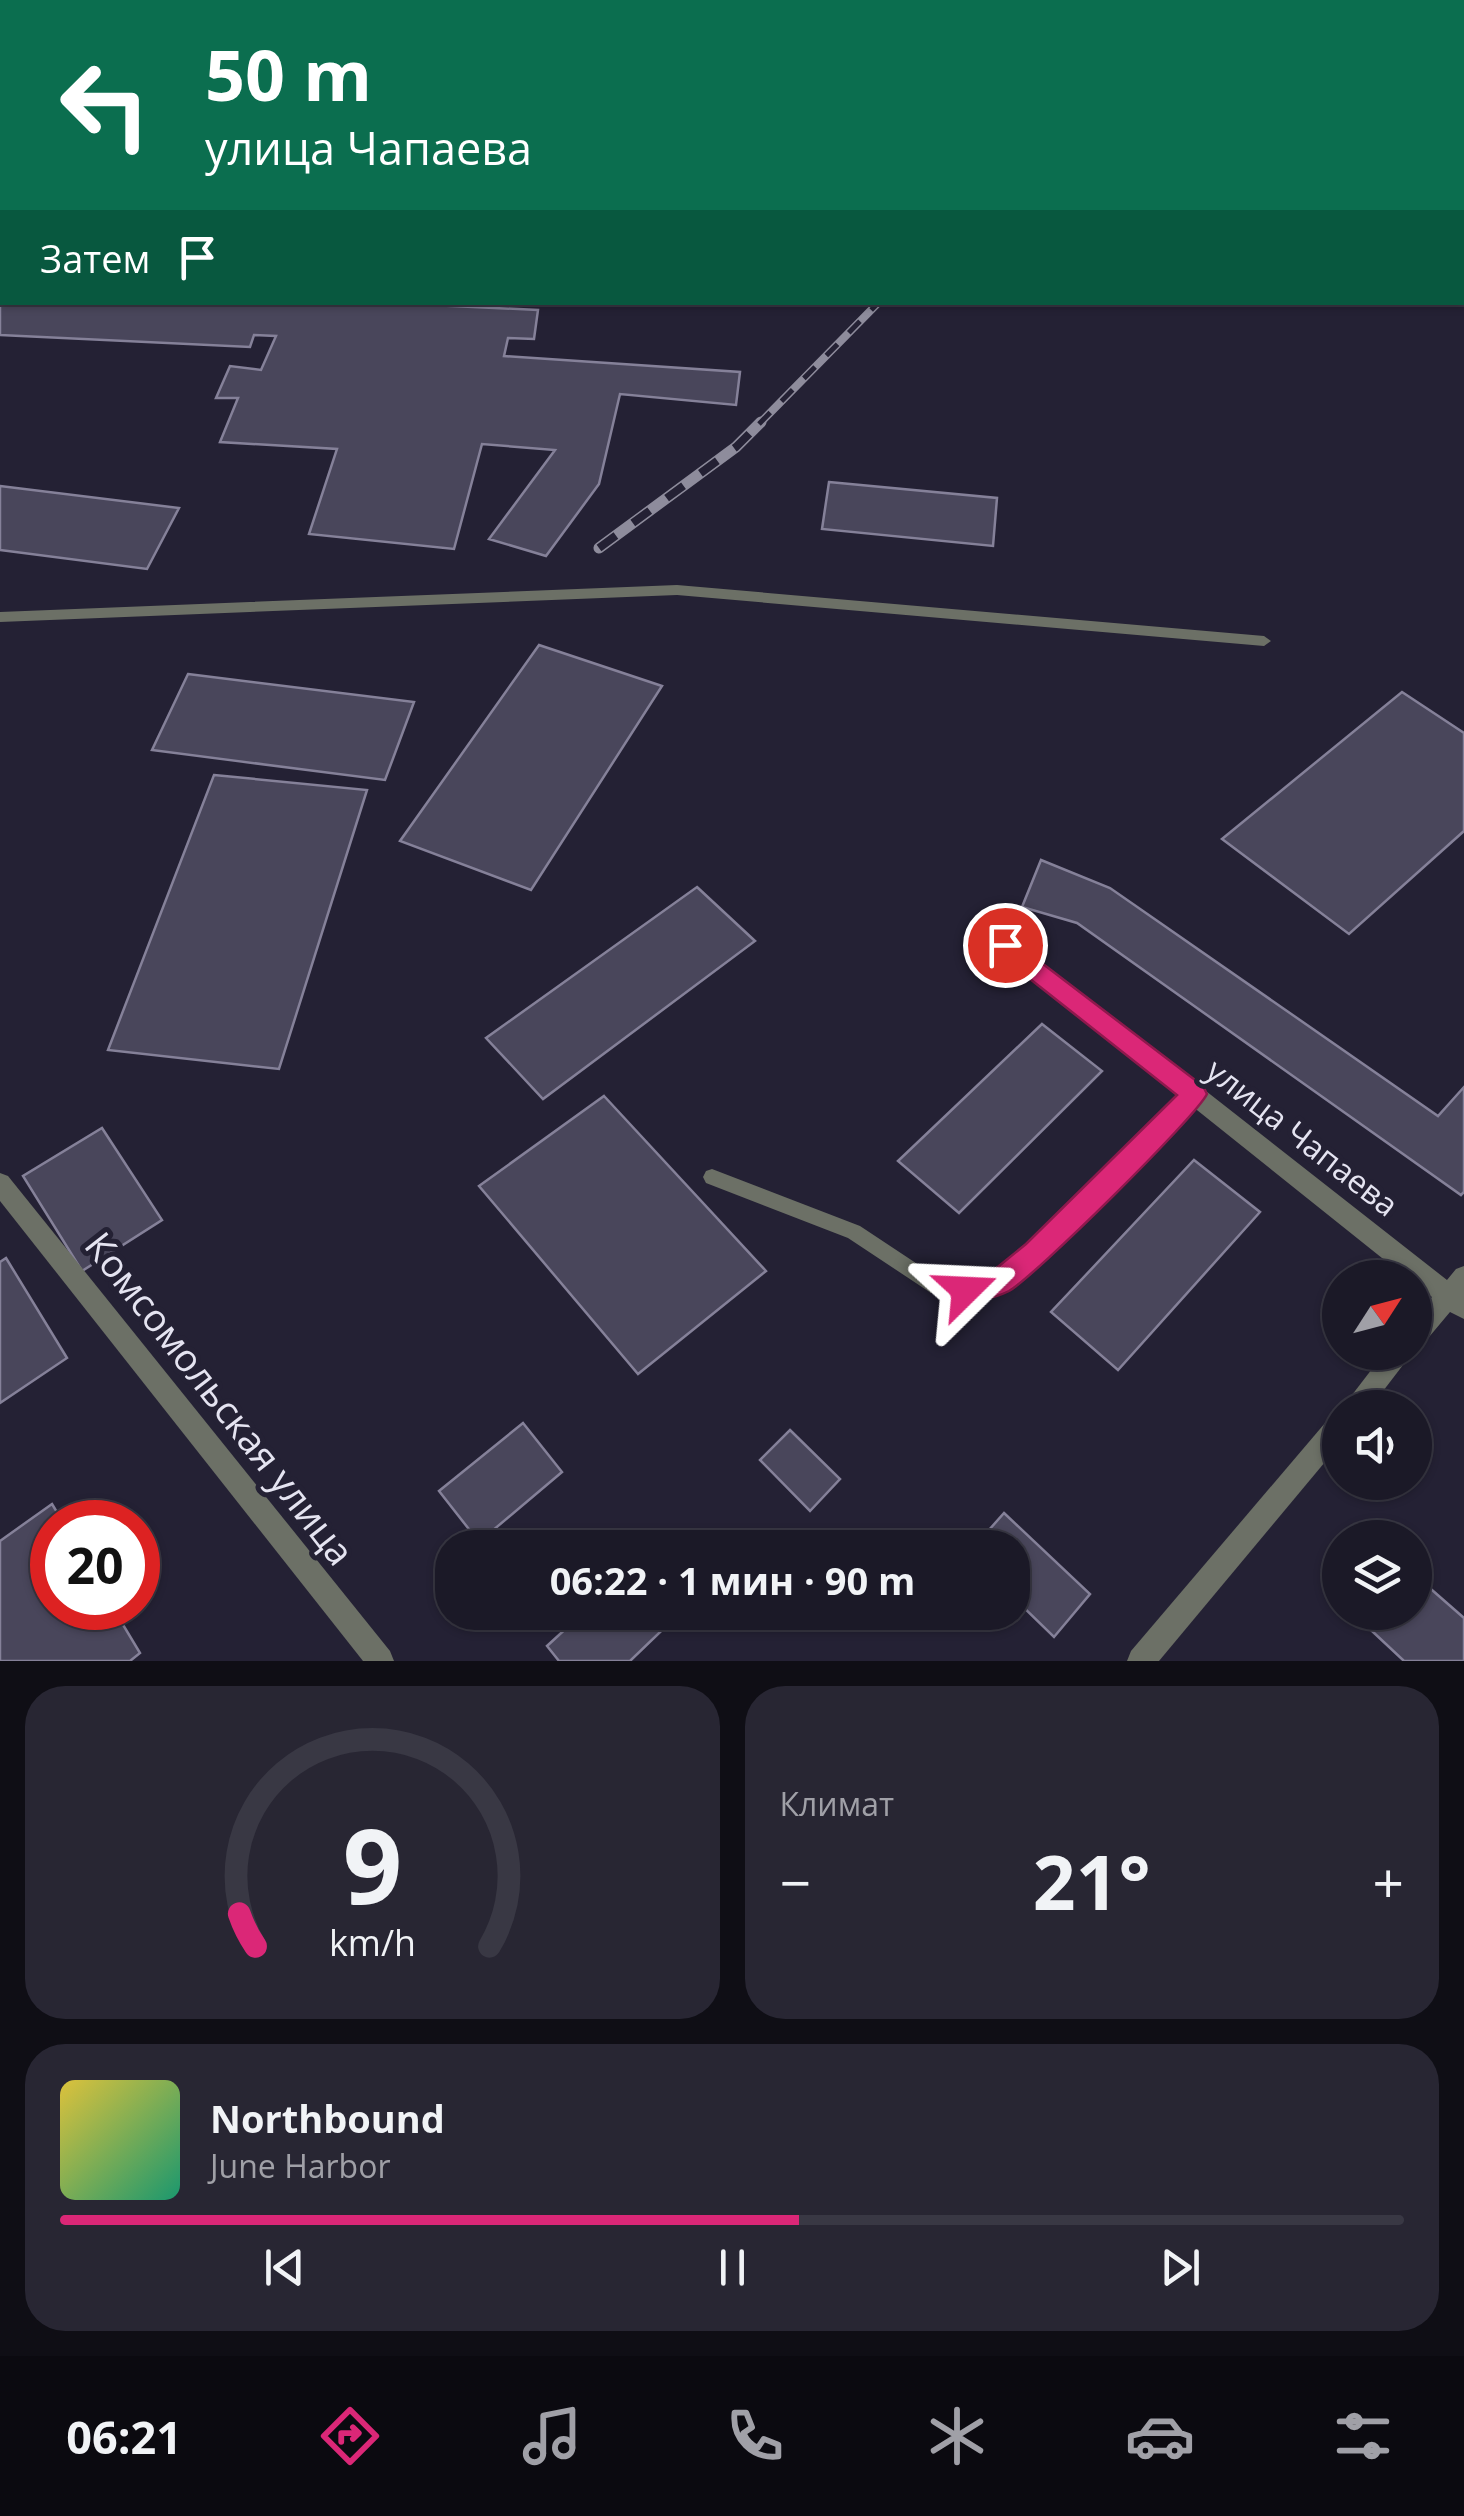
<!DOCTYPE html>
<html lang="ru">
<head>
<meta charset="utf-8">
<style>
	body { margin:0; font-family:"Open Sans",sans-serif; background:#282633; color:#f1f3f6; height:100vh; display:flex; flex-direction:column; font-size:38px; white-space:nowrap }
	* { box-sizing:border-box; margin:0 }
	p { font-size:32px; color:#a0a0a7 }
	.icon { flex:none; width:55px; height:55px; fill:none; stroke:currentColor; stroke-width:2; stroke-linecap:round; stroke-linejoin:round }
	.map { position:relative; height:1661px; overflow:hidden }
	.panel { display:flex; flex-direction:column; gap:25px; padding:25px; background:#0f0e15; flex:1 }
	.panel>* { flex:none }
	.top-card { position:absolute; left:0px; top:0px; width:1465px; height:305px; box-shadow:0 2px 8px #0004,0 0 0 2px #393844; background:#0b6e4f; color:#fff; overflow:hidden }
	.needle { width:65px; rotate:54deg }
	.buttons { position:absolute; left:1322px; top:1260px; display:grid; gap:20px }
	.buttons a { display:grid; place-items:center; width:110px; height:110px; border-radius:50%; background:#1b1927; box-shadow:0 2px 8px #0004,0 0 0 2px #393844; font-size:50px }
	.speed { position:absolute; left:30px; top:1500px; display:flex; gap:20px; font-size:50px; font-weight:700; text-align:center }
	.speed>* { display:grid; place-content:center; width:130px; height:130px; border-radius:50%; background:#1b1927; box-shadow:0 2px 8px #0004,0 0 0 2px #393844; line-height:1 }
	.speed .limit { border:15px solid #d22; background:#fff; color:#111 }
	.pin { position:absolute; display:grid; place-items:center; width:85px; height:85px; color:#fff; margin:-42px; border:5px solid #fff; border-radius:50%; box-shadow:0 2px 10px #0007 }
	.me { position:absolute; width:110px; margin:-55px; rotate:69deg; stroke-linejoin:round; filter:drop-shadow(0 0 8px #0008) }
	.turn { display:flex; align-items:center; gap:35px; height:210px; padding:0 40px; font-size:45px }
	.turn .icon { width:130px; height:130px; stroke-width:2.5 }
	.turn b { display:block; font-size:70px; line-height:85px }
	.then { display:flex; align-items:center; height:95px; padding:0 40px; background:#0003; gap:20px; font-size:38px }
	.big { font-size:75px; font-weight:700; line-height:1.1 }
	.panel .tile { flex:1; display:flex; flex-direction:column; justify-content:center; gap:15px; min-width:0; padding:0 35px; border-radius:40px; background:#282633 }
	.panel .dial { align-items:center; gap:0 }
	.dial svg { height:260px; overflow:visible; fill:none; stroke:#393844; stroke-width:7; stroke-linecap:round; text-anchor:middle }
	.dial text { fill:#f1f3f6; stroke:none }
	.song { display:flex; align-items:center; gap:30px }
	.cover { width:120px; height:120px; border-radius:15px; background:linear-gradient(135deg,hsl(50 70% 55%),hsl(160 70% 35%)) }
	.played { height:10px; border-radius:5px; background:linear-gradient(90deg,#db2777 55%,#393844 55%) }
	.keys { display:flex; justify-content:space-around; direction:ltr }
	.heat { display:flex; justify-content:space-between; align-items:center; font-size:55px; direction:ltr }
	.panel .tiles { flex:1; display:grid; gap:25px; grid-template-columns:1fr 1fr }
	.tile:last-child { grid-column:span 2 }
	.trip { position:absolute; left:435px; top:1530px; width:595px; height:100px; border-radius:40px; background:#1b1927; box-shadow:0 2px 8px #0004,0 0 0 2px #393844; font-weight:700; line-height:100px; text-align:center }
	.menu { display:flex; height:160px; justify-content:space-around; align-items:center; background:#0b0a10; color:#a0a0a7 }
	.menu .icon { width:70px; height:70px }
	.menu .active { color:#db2777 }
	.menu b { font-size:45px; color:#f1f3f6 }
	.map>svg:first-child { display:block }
</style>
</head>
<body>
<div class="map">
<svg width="1464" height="1661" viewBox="0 0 1464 1661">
	<rect width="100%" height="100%" fill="#242134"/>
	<g fill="#49465b" stroke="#858199" stroke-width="2.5">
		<path d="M51 0H202L218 2H49Z"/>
		<path d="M0 286 2 302H367L538 310 534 339 508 338 504 356 740 372 736 405 620 394 599 484 546 556 489 539 555 450 482 444 454 549 309 534 337 449 220 442 238 398H216L230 366 261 370 276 336 254 335 250 347 0 335Z"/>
		<path d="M829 482 997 498 993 546 822 529Z"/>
		<path d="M0 486 179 508 147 569 0 550Z"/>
		<path d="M539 645 662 686 531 890 400 841Z"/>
		<path d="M188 674 414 702 385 780 152 750Z"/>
		<path d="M1402 692 1464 733V831L1349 934 1222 839Z"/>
		<path d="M214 775 367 790 279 1069 108 1050Z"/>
		<path d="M1041 860 1110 888 1438 1116 1464 1087V1192L1461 1195 1077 923 1022 907Z"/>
		<path d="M697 887 755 941 543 1099 486 1038Z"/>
		<path d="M1042 1024 1102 1071 959 1213 898 1161Z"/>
		<path d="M604 1096 766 1271 638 1374 479 1186Z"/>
		<path d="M102 1128 162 1220 82 1271 23 1176Z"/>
		<path d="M1194 1160 1260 1212 1118 1370 1051 1312Z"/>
		<path d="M6 1258 67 1358 0 1403V1262Z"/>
		<path d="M523 1423 562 1472 479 1542 439 1491Z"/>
		<path d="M790 1430 840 1479 810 1511 760 1460Z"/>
		<path d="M52 1504 63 1522H52V1608H113L140 1653 130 1661H0V1541Z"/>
		<path d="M1004 1513 1090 1594 1054 1637 1012 1596V1548H973Z"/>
		<path d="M1416 1576 1464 1618V1661H1404L1372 1631 1386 1612H1415Z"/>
		<path d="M584 1612H681L630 1661H559L547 1646Z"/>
	</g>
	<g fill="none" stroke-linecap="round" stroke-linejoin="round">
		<g fill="#6c7066" fill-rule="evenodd">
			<path d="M677 585 1264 636 1271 641 1264 646 677 595 0 622V612Z"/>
			<path d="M1195 1087 1201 1089 1203 1094 1201 1099 1042 1259 1007 1287 967 1297 931 1293 848 1238 706 1183 703 1177 706 1171 712 1169 860 1226 940 1279 967 1281 996 1274 1030 1247 1189 1089Z"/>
		</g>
		<g fill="#6c7066" fill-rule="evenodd">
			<path d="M1005 936 1012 939 1447 1280 1456 1269 1464 1266V1319L1450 1312 1424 1343 1415 1347V1317L1432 1297 1415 1284V1278H1407L998 951 995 945 998 939Z"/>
			<path d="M0 1173 8 1176 390 1651 394 1661H363L0 1201Z"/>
			<path d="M1385 1352H1413L1370 1408H1342Z"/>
			<path d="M1340 1413V1444L1159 1661H1127L1131 1651 1331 1416Z"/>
		</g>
		<defs>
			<path id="rail-far1" d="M759 424 879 302"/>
			<path id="rail" d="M599 548 736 447 761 422"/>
		</defs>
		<use href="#rail-far1" stroke="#8e8c9c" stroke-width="8"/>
		<use href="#rail" stroke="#8e8c9c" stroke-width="11"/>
		<use href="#rail-far1" stroke="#242134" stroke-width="5" stroke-dasharray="16" stroke-linecap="butt"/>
		<use href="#rail" stroke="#242134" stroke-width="8" stroke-dasharray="21" stroke-linecap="butt"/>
	</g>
	<path fill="#db2777" stroke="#8e194d" stroke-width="2.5" d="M1005 935 1203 1086 1207 1094C1196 1117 1034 1277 1009 1291 995 1298 971 1304 957 1299L953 1290 957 1280 994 1270 1026 1244 1177 1095 996 952 993 945Z"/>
	<g text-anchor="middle" stroke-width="10" stroke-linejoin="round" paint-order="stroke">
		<g font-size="32" fill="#e5e4f1" stroke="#242134">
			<text transform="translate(1302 1138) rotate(38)" y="11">улица Чапаева</text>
		</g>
		<g font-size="38" fill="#e5e4f1" stroke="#242134">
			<text transform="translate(219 1399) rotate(52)" y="13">Комсомольская улица</text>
		</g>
	</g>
</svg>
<div class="buttons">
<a><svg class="needle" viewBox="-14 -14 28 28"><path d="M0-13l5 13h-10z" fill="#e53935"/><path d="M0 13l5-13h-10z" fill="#a0a0a7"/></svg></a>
<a><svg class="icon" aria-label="sound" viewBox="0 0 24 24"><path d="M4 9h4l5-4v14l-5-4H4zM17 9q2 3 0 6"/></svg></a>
<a><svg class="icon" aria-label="layers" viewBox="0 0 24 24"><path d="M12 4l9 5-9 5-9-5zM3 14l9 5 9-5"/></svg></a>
</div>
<div class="speed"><div class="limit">20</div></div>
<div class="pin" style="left:1005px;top:945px;background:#d93025"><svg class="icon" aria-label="arrive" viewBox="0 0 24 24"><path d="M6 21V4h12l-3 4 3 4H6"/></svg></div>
<svg class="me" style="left:966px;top:1290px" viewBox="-20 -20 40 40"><path d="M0-17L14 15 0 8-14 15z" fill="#db2777" stroke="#fff" stroke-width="4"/></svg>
<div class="trip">06:22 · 1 мин · 90 m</div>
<div class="top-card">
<div class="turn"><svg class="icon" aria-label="left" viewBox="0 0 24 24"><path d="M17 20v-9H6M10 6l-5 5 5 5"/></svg><div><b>50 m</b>улица Чапаева</div></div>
<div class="then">Затем<svg class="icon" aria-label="arrive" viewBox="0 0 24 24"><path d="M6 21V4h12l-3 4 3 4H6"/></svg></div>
</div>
</div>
<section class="panel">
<div class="tiles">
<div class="tile dial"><svg viewBox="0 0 100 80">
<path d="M14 69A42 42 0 1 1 86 69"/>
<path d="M14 69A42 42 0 0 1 9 59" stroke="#db2777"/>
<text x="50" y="56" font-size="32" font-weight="700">9</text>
<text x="50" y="72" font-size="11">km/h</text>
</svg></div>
<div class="tile"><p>Климат</p>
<div class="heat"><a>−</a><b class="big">21°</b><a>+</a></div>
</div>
<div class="tile">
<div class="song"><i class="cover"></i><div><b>Northbound</b><p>June Harbor</p></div></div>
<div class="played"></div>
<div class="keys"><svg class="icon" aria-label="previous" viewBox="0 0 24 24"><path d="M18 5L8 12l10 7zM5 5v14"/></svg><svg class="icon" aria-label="pause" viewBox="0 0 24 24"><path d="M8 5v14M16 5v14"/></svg><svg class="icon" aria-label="next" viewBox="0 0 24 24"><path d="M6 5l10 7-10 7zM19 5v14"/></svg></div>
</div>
</div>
</section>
<nav class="menu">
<b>06:21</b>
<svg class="icon active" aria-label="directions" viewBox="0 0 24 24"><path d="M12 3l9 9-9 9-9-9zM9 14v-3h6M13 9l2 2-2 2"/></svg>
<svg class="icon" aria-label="music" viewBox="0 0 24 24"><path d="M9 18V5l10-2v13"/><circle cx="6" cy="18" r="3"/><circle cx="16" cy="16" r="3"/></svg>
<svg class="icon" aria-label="phone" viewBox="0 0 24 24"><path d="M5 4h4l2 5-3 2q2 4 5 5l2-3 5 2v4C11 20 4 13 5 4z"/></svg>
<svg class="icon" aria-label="climate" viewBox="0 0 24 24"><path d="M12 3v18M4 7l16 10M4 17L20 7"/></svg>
<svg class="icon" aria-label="car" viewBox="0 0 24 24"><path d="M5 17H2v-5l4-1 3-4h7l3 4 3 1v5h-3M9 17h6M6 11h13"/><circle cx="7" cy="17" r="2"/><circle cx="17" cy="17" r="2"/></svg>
<svg class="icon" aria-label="filters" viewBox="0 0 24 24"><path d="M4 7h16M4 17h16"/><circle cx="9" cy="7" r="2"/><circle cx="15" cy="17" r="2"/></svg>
</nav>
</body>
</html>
